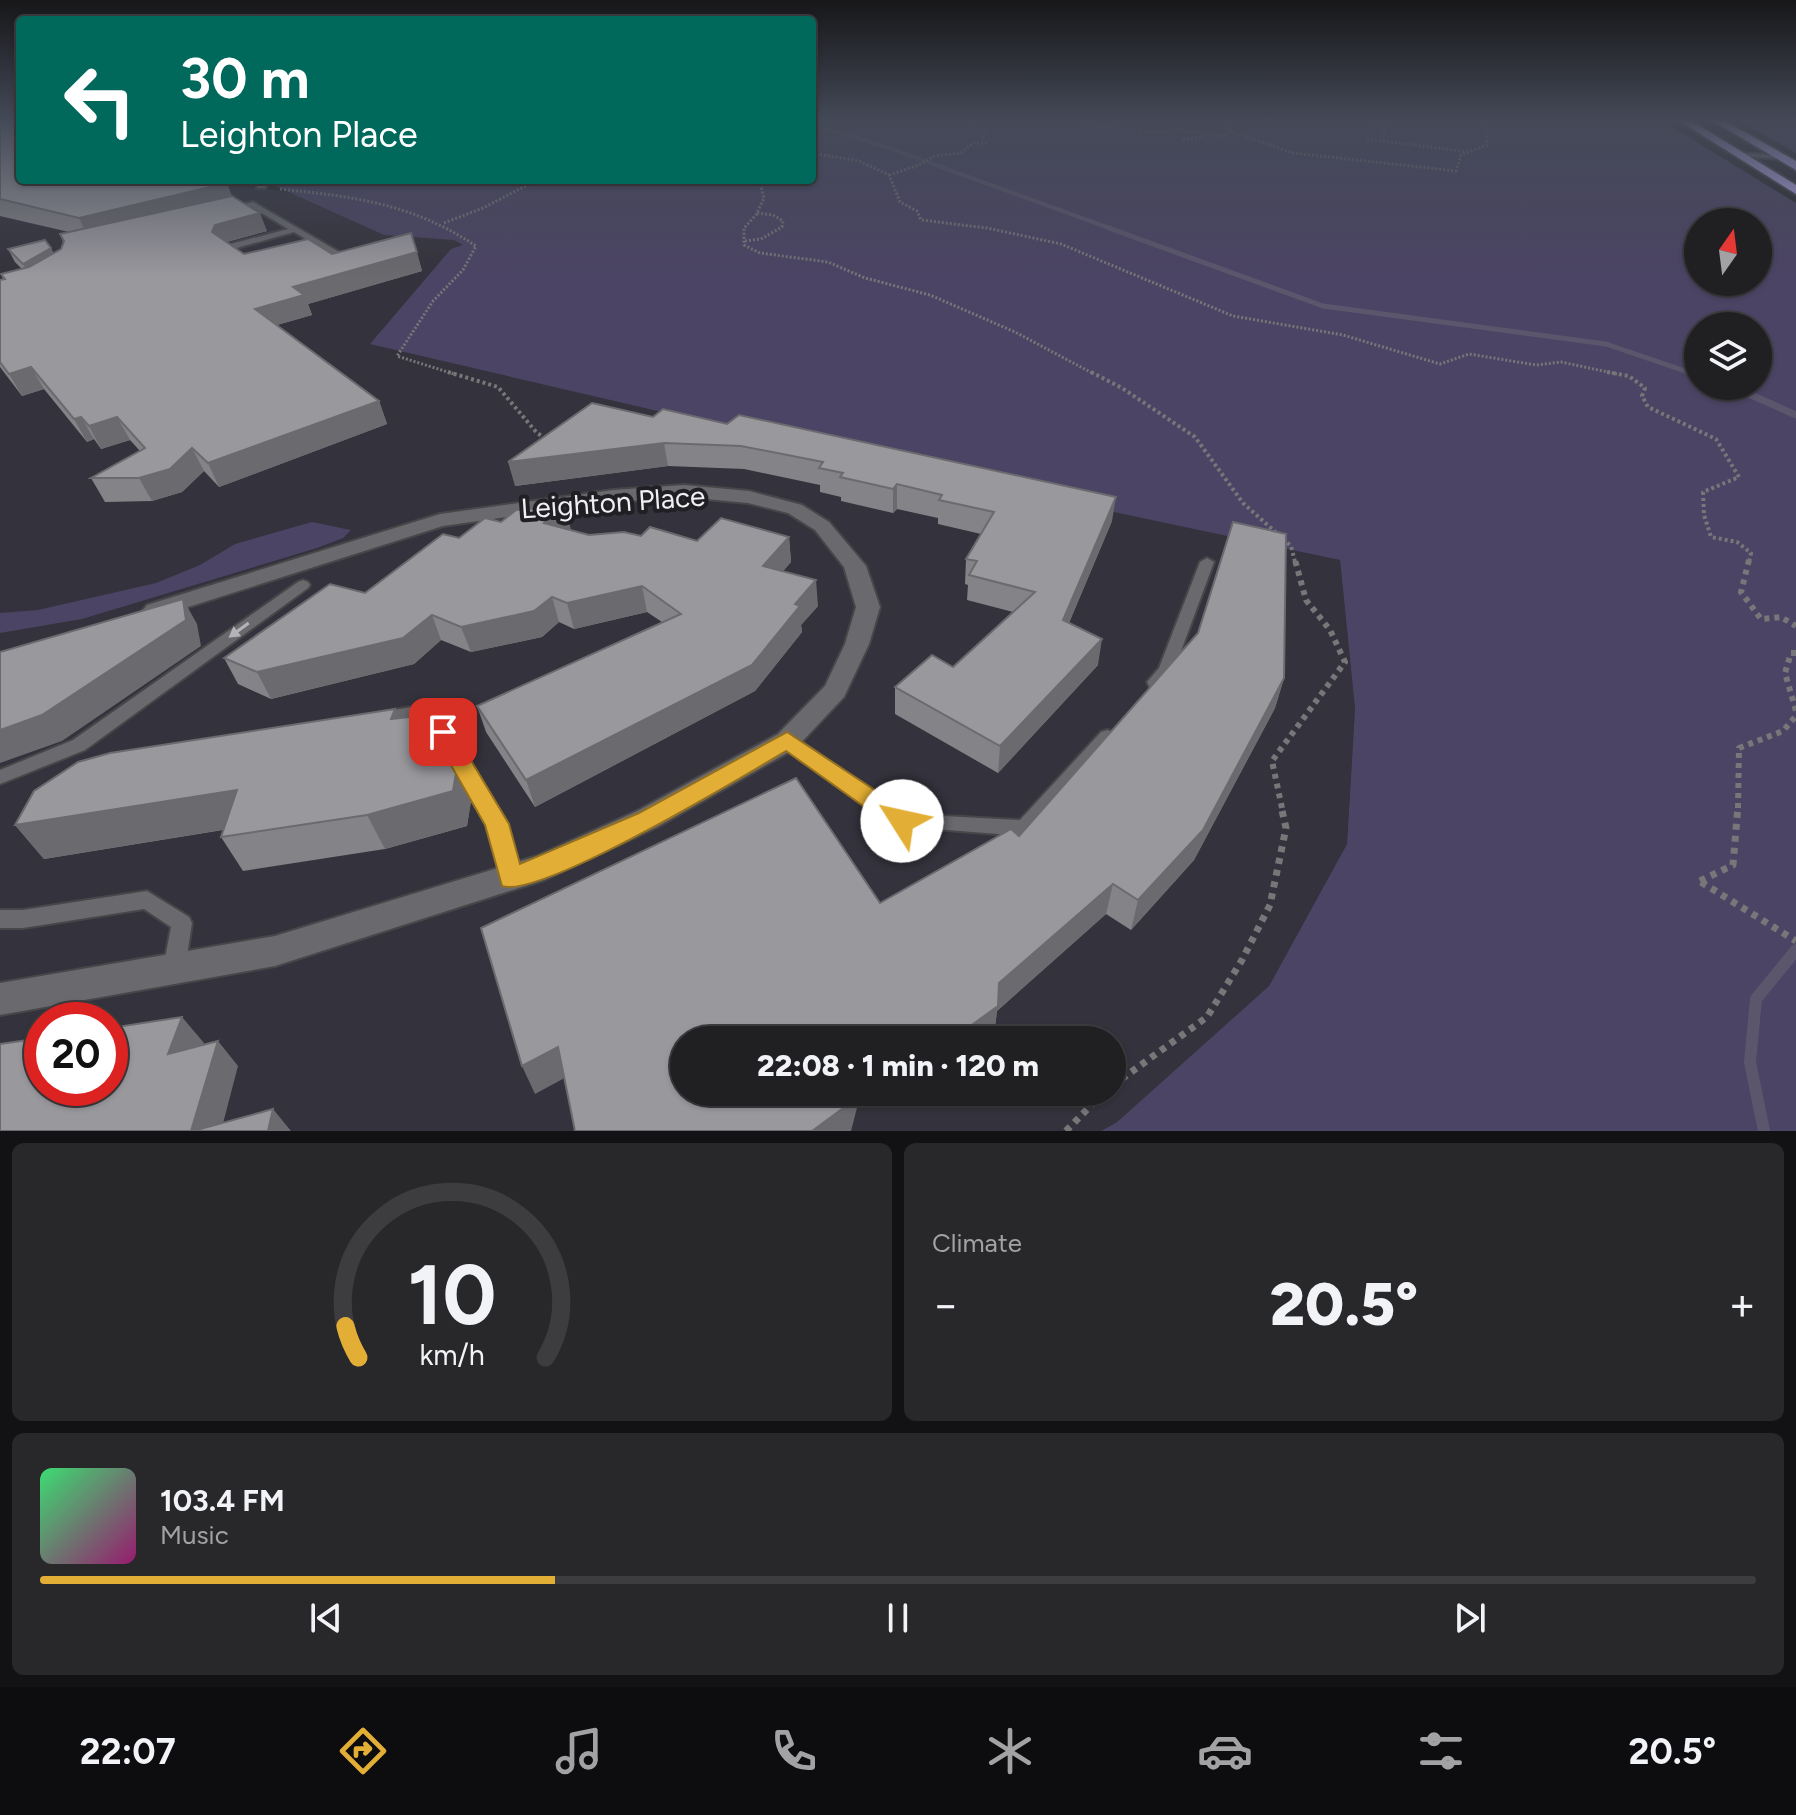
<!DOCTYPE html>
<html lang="en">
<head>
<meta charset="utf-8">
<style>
	body { margin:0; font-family:Figtree,sans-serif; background:#28272a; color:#f1f3f6; height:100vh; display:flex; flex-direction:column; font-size:30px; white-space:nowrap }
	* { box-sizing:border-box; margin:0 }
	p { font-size:26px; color:#a2a2a5 }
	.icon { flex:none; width:44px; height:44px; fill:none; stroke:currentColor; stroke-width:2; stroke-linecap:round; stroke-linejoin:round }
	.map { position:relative; height:1131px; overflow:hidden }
	.details { display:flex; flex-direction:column; gap:12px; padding:12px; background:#121113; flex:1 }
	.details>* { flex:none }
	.guide { position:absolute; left:16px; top:16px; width:800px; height:168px; border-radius:8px; box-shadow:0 2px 6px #0004,0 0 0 2px #3d3d40; background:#00695c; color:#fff; overflow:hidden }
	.needle { width:52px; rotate:14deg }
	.fabs { position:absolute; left:1684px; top:208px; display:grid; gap:16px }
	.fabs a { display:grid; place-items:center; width:88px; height:88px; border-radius:50%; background:#201f22; box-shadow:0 2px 6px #0004,0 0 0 2px #3d3d40; font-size:40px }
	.speed { position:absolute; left:24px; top:1002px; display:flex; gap:16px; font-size:40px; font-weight:700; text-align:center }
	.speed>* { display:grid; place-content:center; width:104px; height:104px; border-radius:50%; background:#201f22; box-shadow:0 2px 6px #0004,0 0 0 2px #3d3d40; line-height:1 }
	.speed .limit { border:12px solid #d22; background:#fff; color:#111 }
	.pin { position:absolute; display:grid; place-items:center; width:68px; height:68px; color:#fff; margin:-34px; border-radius:16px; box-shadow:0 4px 12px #0006 }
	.me { position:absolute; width:88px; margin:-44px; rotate:305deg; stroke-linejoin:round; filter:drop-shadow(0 0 6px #0008) }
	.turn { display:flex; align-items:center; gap:28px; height:168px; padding:0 32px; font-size:36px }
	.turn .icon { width:104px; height:104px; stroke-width:2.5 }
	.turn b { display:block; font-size:56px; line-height:68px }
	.big { font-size:60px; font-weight:800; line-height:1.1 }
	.details .widget { flex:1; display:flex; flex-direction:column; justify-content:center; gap:12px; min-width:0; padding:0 28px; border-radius:12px; background:#28272a }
	.details .dial { align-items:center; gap:0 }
	.dial svg { height:208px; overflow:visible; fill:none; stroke:#3d3d40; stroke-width:7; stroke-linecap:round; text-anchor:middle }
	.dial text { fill:#f1f3f6; stroke:none }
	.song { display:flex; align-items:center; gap:24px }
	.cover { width:96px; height:96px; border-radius:12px; background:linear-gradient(135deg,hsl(140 70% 55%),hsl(320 70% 35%)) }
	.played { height:8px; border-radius:4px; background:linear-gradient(90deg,#e3ae35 30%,#3d3d40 30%) }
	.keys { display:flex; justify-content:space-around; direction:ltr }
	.heat { display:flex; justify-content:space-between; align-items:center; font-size:44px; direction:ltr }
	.details .tiles { flex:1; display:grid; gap:12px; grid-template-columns:1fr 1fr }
	.widget:last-child { grid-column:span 2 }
	.trip { position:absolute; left:670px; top:1026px; width:456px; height:80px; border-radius:40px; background:#201f22; box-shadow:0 2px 6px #0004,0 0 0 2px #3d3d40; font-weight:800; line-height:80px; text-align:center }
	.menu { display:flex; height:128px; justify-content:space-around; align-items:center; background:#0d0c0e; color:#a2a2a5 }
	.menu .icon { width:56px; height:56px }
	.menu .selected { color:#e3ae35 }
	.menu b { font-size:36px; color:#f1f3f6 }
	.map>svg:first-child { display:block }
</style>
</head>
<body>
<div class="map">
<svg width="1796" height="1131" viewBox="0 0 1796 1131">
	<rect width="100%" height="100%" fill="#2a292d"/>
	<path fill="#34323c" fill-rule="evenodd" d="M0 141 20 180H214L493 227 460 248 1340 560 1355 709 1347 844 1269 986 1117 1122 1101 1131H0ZM42 1020H110V1088H42ZM684 1040H1112V1092H684Z"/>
	<g fill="#4b4464" fill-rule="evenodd">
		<path d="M812 120H1661L1796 203V1131H1101L1117 1122 1269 986 1347 844 1355 709 1340 560 855 457 370 344 451 249 463 245 454 240 384 235 271 184 330 180H812ZM1698 222H1758V282H1698ZM1698 326H1758V386H1698Z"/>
		<path d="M1737 120H1796V153Z"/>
		<path d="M312 522 351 530 343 538 317 548 82 619 0 633V613L38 610 156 583 200 565 235 544Z"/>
	</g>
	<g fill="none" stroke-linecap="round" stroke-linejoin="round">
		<path stroke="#5c566d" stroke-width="4" d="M812 124 889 148 1115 230"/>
		<path stroke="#5c566d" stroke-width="5" d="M1109 228 1323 306 1606 344 1694 374"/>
		<g stroke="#5c566d" stroke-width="7">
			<path d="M1688 372 1698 375"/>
			<path d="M1731 386 1796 415"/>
		</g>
		<path stroke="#5c566d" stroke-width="12" d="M1764 1131 1750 1062 1756 999 1796 950"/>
		<defs>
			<g id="service">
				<path d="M1737 153 1780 155 1783 157 1780 159 1739 156Z"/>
				<path d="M253 202 353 260 354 262 347 264 294 232 233 249 240 254 233 256 223 250V246L288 229 252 207 228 211 224 209Z"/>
				<path d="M1207 558 1214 562 1174 670 1161 686H1149L1147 682 1159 668 1200 562Z"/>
				<path d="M303 580 308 582 310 585 308 588 85 750 0 784V770L73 740 298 582Z"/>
				<path d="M430 704 436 706 506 824 521 878 518 884 511 886 504 884 488 825 426 717 381 724 375 722 373 718 375 714 381 712Z"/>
				<path d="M1107 730 1113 732 1115 736 1113 740 1031 833 1024 836 895 826 781 746 778 741 781 736 787 735 793 736 906 814 1020 820 1101 732Z"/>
				<path d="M147 891 189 917 192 923 185 969 181 976 174 979 167 976 163 969 171 927 144 909 23 928H0V910H23Z"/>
			</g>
			<g id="minor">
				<path d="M257 180H269L265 188H257Z"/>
				<path d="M684 485 749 491 802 505 829 522 866 566 880 607 869 644 844 697 796 748 657 827 544 880 275 966 0 1015V983L275 936 537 856 637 811 778 734 825 686 845 644 856 607 844 567 815 530 788 513 748 503 684 497 613 502 443 526 163 615H147L143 610 147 605 440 514 613 490Z"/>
			</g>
			<g id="motorway">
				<path d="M1678 120H1690L1796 185V194Z"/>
				<path d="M1711 120H1723L1796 161V170Z"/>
			</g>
		</defs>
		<use href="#service" stroke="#47474a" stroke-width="4"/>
		<use href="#minor" stroke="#47474a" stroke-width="4"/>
		<use href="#motorway" stroke="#47474a" stroke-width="4"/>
		<g stroke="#777679" stroke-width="3" stroke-dasharray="2 2" stroke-linecap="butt">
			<path d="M1065 120 1104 127 1125 122"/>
			<path d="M1124 120H1243"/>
			<path d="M1226 122 1227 128 1233 132 1293 153 1456 171 1461 155 1487 145 1485 120"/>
			<path d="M1362 123 1387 125"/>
			<path d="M1140 133 1180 130 1219 136 1232 132"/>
			<path d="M1367 139 1469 152"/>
			<path d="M1183 140 1204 137"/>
			<path d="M1380 141 1389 120"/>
			<path d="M812 153 859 161 889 175 900 202 917 211 921 220 987 228 1061 244 1233 316 1343 335 1440 364 1469 354 1536 365 1561 362 1617 374"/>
			<path d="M889 175 919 165 934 156 961 153 973 143H986L982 138 985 133 971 123 954 120"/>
			<path d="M759 180 764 198 756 215 744 228V245L760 253 828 262 865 278 930 295 1015 332 1094 374"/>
			<path d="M280 189C355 197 411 203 476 246L463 270 433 301 397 356 454 374"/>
			<path d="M444 223 483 208 537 180"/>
			<path d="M745 241 761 239 782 227 783 221 773 215 757 213"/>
		</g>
		<g stroke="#777679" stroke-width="4" stroke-dasharray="3 3" stroke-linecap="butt">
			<path d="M448 372 498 387 537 433 548 440"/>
			<path d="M1091 372 1122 388 1195 437 1243 503 1291 546 1295 562"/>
			<path d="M1607 372 1629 376 1645 388 1642 396 1648 407 1716 439 1739 477 1703 492 1704 515 1711 537 1737 542 1751 553 1749 562"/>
		</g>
		<g stroke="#777679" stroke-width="6" stroke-dasharray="5 5" stroke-linecap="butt">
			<path d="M1749 560 1741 592 1761 619 1781 617 1796 626"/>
			<path d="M1796 653H1791L1785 673 1796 711"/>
			<path d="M1282 808 1272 761 1345 662 1330 630 1306 600 1295 560"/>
			<path d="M1738 808 1739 748 1783 731 1796 716"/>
		</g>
		<g stroke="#777679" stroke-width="7" stroke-dasharray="6 6" stroke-linecap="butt">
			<path d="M1700 881 1733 865 1738 806"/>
			<path d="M1701 882 1796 941"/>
			<path d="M1112 1086 1207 1017 1242 960 1270 905 1286 828 1281 806"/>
			<path d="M1066 1131 1104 1092"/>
		</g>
		<use href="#service" fill="#6a696e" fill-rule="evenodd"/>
		<use href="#minor" fill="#6a696e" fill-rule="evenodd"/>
		<use href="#motorway" fill="#bcadf3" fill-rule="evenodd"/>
	</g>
	<g fill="#848387">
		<path d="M0 120 233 196 267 231 227 242 244 254H332L411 233 422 271 308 304 312 315 277 325 379 401 387 424 219 487 204 471 182 492 152 501 105 502 91 478 140 451 130 440 101 449 94 439 87 442 44 389 22 396 0 367V280L3 279 1 274 22 269 15 262 8 249 53 253 61 249 63 242 60 234 69 232 0 216Z"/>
		<path d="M592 403 1112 521 1069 623 1098 665 998 773 895 714V687L953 667 1013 612 967 600 968 585 965 584 966 559 981 534 938 524V518L897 509 893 513 841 501V497L820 492V485L744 469 668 466 515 486Z"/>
		<path d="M565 506 570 530 589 535 641 536 697 541 789 537 791 562 783 571 818 606 801 625 802 632 755 691 535 807 486 732 477 706 662 622 647 612 574 629 559 622 542 637 471 652 441 640 414 664 271 699 238 684 224 658 365 593 459 538 501 522Z"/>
		<path d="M1284 678 1275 708 1194 860 1131 930 1106 914 997 1011 994 1035 684 1040 858 1104 564 1078 535 1094 880 903 1019 836Z"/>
		<path d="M399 718 457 767 471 801 467 826 385 849 243 871 221 837 223 830 44 859 15 825Z"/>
	</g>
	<g fill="#6b6a6e">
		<path d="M227 183 234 201 88 237 79 218Z"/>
		<path d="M260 213 267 231 222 243 212 232 215 225Z"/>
		<path d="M51 248 58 261 30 277 23 264Z"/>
		<path d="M417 252 422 271 308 304 312 315 263 329 255 309 293 287Z"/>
		<path d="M31 367 44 389 22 396 9 374Z"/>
		<path d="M379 401 387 424 219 487 208 463Z"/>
		<path d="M81 417 94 439 87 442 74 419Z"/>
		<path d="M117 417 130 440 101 449 89 426Z"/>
		<path d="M664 443 668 466 515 486 508 462Z"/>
		<path d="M192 448 204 471 182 492 152 501 139 478Z"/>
		<path d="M897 484V509L893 513V489Z"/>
		<path d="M1116 497 1112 521 1059 646 1063 620Z"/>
		<path d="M565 506 571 530 544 523Z"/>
		<path d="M789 537 791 562 766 591 763 566Z"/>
		<path d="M816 580 818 606 801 625 802 632 755 691 535 807 526 780 795 604Z"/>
		<path d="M642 586 647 612 574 629 567 603Z"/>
		<path d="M552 597 559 622 542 637 471 652 461 627Z"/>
		<path d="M183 599 197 624 201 646 62 741 0 763V730Z"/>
		<path d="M432 615 441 640 414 664 271 699 257 672Z"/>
		<path d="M1102 639 1098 665 998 773 1000 746Z"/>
		<path d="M1284 678 1275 708 1194 860 1131 930 1138 900Z"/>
		<path d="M395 709 410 744 391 719Z"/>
		<path d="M457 767 471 801 467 826 385 849 367 815Z"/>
		<path d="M237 790 258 824 44 859 15 825Z"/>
		<path d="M1113 884 1106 914 997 1011 994 1035 988 1040H951L999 983Z"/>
		<path d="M182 1017 204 1043 190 1079 168 1054Z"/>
		<path d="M218 1041 238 1066 221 1131H191Z"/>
		<path d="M558 1047 570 1075 535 1094 522 1066Z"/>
		<path d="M852 1092H880L858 1104 851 1131H812Z"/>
		<path d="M273 1109 291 1131H268Z"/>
	</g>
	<g fill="#99989d" stroke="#6b6a6e" stroke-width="2">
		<path d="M0 120H20V180H225L227 183 79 218 0 199Z"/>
		<path d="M232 196 260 213 215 225 212 232 244 254 308 239 332 254 411 233 417 252 293 287 304 295 255 309 379 401 208 463 192 448 170 469 139 478H91L145 448 117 417 89 426 81 417 74 419 31 367 9 374 0 362V280L5 279 1 274 29 267 61 249 64 241 60 234Z"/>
		<path d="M45 240 51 248 23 264 8 249Z"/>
		<path d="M592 403 653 417 663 409 727 424 739 415 1116 497 1063 620 1102 639 1000 746 895 687 932 655 953 667 1035 592 969 575 977 561 966 559 994 512 939 500 942 495 897 484 893 489 840 477 843 473 819 468 823 462 741 446 664 443 508 462Z"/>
		<path d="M565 506 544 523 589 535 624 532 641 536 650 527 697 541 721 518 789 537 763 566 816 580 795 604 800 606 752 665 526 780 477 706 681 614 642 586 567 603 552 597 534 611 461 627 432 615 403 638 257 672 224 658 330 584 365 593 443 534 459 538 485 518 501 522 516 510Z"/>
		<path d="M1233 522 1286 534 1284 678 1203 830 1138 900 1113 884 999 983 998 1006 951 1040H684V1092H852L850 1103 812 1131H575L558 1047 522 1066 481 928 796 778 880 903 1011 829 1019 836 1198 633Z"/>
		<path d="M183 599 186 620 42 715 0 730V652Z"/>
		<path d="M395 709 391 719 427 715 457 767 453 791 367 815 221 837 237 790 15 825 34 791 78 762 110 753Z"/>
		<path d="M182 1017 168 1054 218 1041 191 1131H0V1044L42 1038V1088H110V1028Z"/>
		<path d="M273 1109 268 1131H193Z"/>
	</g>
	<defs><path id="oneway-solid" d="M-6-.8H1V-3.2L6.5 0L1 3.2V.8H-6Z" transform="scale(2)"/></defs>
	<use fill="#b4b3b7" href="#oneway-solid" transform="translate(239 630) rotate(144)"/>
	<linearGradient id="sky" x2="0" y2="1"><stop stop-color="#171719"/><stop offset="0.43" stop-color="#444957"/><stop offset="1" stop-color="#444957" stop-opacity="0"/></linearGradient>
	<rect width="1796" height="278" fill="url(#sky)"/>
	<path fill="#e3ae35" stroke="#947122" stroke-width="2" d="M443 724 451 727 509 824 520 864 639 813 787 732 911 814 914 821 911 828 902 831 894 828 786 751C742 777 541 899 502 886L485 825 432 732 435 727Z"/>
	<g text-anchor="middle" stroke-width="8" stroke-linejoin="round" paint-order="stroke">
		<g font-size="28" fill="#f0eff2" stroke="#201f23">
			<text transform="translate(613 502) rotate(-4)" y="10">Leighton Place</text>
		</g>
	</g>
</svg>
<div class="fabs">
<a><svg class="needle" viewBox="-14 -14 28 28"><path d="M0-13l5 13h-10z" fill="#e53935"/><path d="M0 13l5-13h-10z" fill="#a2a2a5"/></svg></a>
<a><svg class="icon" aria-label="layers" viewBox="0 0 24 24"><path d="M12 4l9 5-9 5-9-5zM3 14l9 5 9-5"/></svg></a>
</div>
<div class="speed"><div class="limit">20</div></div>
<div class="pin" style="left:443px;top:732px;background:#d93025"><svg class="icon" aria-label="arrive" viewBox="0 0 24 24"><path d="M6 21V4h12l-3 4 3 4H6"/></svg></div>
<svg class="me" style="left:902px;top:821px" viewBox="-20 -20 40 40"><circle r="19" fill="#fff"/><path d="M0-13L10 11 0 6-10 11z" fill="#e3ae35"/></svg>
<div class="trip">22:08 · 1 min · 120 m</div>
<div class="guide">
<div class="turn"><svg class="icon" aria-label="left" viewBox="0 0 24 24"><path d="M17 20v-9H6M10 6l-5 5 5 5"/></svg><div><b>30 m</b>Leighton Place</div></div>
</div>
</div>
<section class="details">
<div class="tiles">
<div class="widget dial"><svg viewBox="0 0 100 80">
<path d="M14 69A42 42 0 1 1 86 69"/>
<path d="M14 69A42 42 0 0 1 9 57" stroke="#e3ae35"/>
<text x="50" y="56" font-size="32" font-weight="700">10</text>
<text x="50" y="72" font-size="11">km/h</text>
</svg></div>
<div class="widget"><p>Climate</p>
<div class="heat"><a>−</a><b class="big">20.5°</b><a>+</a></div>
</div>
<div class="widget">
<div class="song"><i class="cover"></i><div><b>103.4 FM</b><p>Music</p></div></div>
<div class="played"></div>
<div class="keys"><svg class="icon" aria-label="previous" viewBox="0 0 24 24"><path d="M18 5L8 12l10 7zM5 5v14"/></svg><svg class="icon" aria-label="pause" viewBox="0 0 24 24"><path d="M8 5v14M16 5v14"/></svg><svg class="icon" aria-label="next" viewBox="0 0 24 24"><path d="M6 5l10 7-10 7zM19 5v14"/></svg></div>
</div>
</div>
</section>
<nav class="menu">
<b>22:07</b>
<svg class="icon selected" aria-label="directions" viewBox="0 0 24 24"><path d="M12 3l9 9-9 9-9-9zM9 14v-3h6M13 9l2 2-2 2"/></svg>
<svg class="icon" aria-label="music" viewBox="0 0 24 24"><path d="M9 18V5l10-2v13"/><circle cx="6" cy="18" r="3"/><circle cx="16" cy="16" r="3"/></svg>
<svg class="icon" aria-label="phone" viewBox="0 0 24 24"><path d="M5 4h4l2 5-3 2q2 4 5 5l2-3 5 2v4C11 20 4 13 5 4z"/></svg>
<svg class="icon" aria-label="climate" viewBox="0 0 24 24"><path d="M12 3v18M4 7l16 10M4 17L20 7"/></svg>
<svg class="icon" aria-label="car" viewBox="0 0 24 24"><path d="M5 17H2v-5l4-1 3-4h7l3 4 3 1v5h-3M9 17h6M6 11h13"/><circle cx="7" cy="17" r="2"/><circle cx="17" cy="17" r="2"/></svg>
<svg class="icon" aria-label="filters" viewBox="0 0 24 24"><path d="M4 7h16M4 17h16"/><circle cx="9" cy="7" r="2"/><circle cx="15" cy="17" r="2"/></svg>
<b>20.5°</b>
</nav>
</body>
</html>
